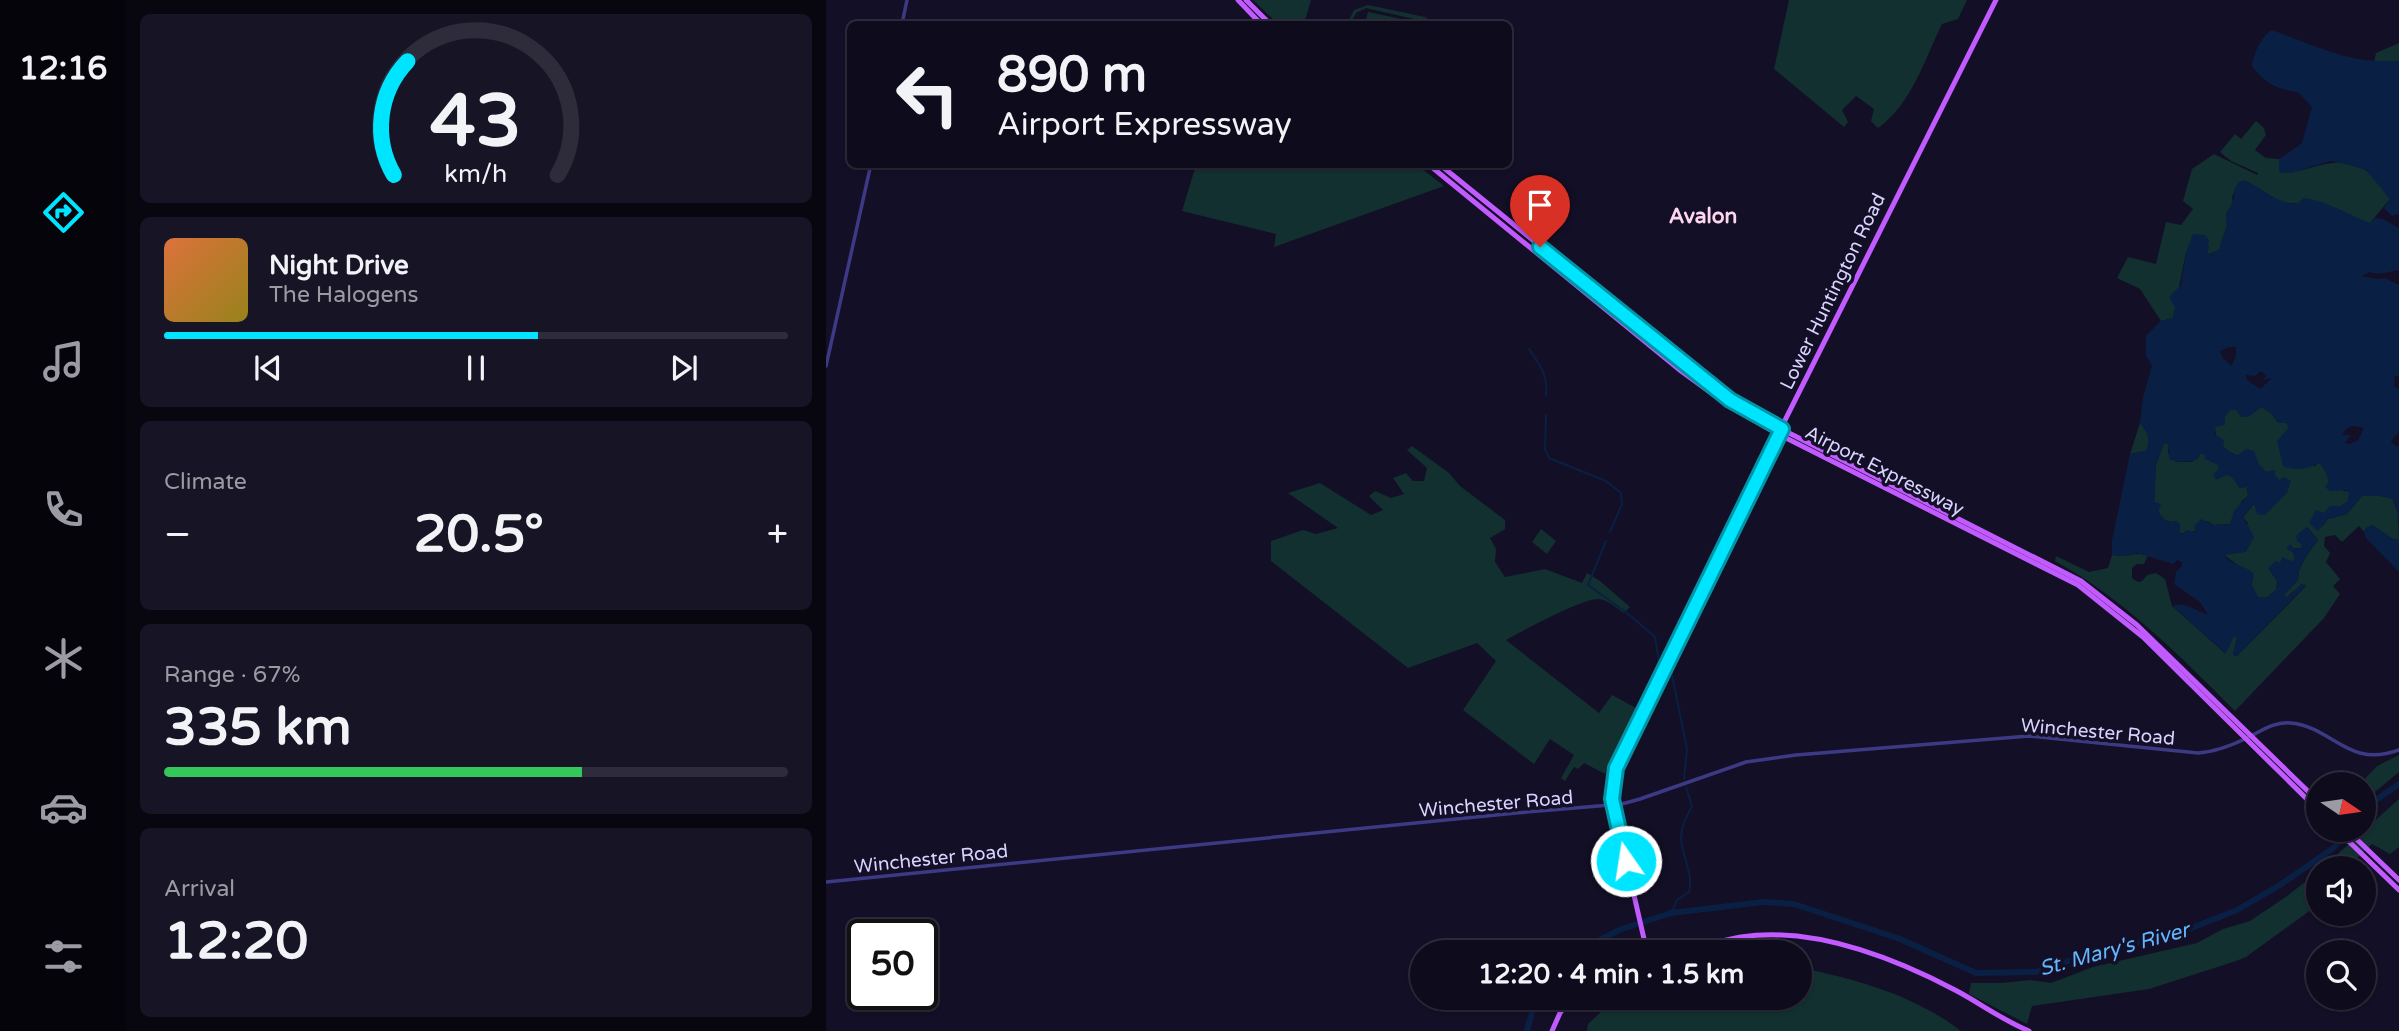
<!DOCTYPE html>
<html lang="en">
<head>
<meta charset="utf-8">
<style>
	body { margin:0; font-family:"Varela Round",sans-serif; background:#171425; color:#f1f3f6; height:100vh; display:flex; flex-direction:column; font-size:26px; white-space:nowrap }
	* { box-sizing:border-box; margin:0 }
	p { font-size:23px; color:#9b9ba3 }
	.icon { flex:none; width:38px; height:38px; fill:none; stroke:currentColor; stroke-width:2; stroke-linecap:round; stroke-linejoin:round }
	.map { position:relative; flex:1; overflow:hidden }
	.drawer { display:flex; flex-direction:column; gap:14px; padding:14px; background:#08060f; width:700px }
	.drawer>* { flex:none }
	.guide { position:absolute; left:21px; top:21px; width:665px; height:147px; border-radius:10px; box-shadow:0 2px 5px #0004,0 0 0 2px #2e2b3b; background:#0e0b1c; color:#f1f3f6; overflow:hidden }
	.needle { width:46px; rotate:103deg }
	.buttons { position:absolute; left:1480px; top:772px; display:grid; gap:14px }
	.buttons a { display:grid; place-items:center; width:70px; height:70px; border-radius:50%; background:#0e0b1c; box-shadow:0 2px 5px #0004,0 0 0 2px #2e2b3b; font-size:35px }
	.speed { position:absolute; left:21px; top:919px; display:flex; gap:14px; font-size:35px; font-weight:700; text-align:center }
	.speed>* { display:grid; place-content:center; width:91px; height:91px; border-radius:50%; background:#0e0b1c; box-shadow:0 2px 5px #0004,0 0 0 2px #2e2b3b; line-height:1 }
	.speed .limit { border:4px solid #111; border-radius:10px; background:#fff; color:#111 }
	.pin { position:absolute; display:grid; place-items:center; width:60px; height:60px; color:#fff; margin:-72px -30px; border-radius:50% 50% 50% 0; rotate:-45deg; box-shadow:0 0 7px #0007 }
	.pin .icon { rotate:45deg }
	.me { position:absolute; width:77px; margin:-38px; rotate:347deg; stroke-linejoin:round; filter:drop-shadow(0 0 5px #0008) }
	.turn { display:flex; align-items:center; gap:24px; height:147px; padding:0 35px; font-size:32px }
	.turn .icon { width:91px; height:91px; stroke-width:2.5 }
	.turn b { display:block; font-size:49px; line-height:60px }
	.big { font-size:52px; font-weight:700; line-height:1.1 }
	.drawer .card { flex:1; display:flex; flex-direction:column; justify-content:center; gap:10px; min-width:0; padding:0 24px; border-radius:10px; background:#171425 }
	.drawer .dial { align-items:center; gap:0 }
	.dial svg { height:182px; overflow:visible; fill:none; stroke:#2e2b3b; stroke-width:7; stroke-linecap:round; text-anchor:middle }
	.dial text { fill:#f1f3f6; stroke:none }
	.song { display:flex; align-items:center; gap:21px }
	.cover { width:84px; height:84px; border-radius:10px; background:linear-gradient(135deg,hsl(20 70% 55%),hsl(50 70% 35%)) }
	.played { height:7px; border-radius:4px; background:linear-gradient(90deg,#00e5ff 60%,#2e2b3b 60%) }
	.keys { display:flex; justify-content:space-around; direction:ltr }
	.heat { display:flex; justify-content:space-between; align-items:center; font-size:38px; direction:ltr }
	.charge { height:10px; border-radius:5px; background:linear-gradient(90deg,#34c759 67%,#2e2b3b 0) }
	.trip { position:absolute; left:584px; top:940px; width:402px; height:70px; border-radius:35px; background:#0e0b1c; box-shadow:0 2px 5px #0004,0 0 0 2px #2e2b3b; font-weight:700; line-height:70px; text-align:center }
	main { display:flex; flex:1; min-height:0 }
	.tab-bar { display:flex; flex-direction:column; width:126px; justify-content:space-around; align-items:center; background:#06040b; color:#9b9ba3 }
	.tab-bar .icon { width:49px; height:49px }
	.tab-bar .on { color:#00e5ff }
	.tab-bar b { font-size:32px; color:#f1f3f6 }
	.map>svg:first-child { display:block }
</style>
</head>
<body>
<main>
<nav class="tab-bar">
<b>12:16</b>
<svg class="icon on" aria-label="directions" viewBox="0 0 24 24"><path d="M12 3l9 9-9 9-9-9zM9 14v-3h6M13 9l2 2-2 2"/></svg>
<svg class="icon" aria-label="music" viewBox="0 0 24 24"><path d="M9 18V5l10-2v13"/><circle cx="6" cy="18" r="3"/><circle cx="16" cy="16" r="3"/></svg>
<svg class="icon" aria-label="phone" viewBox="0 0 24 24"><path d="M5 4h4l2 5-3 2q2 4 5 5l2-3 5 2v4C11 20 4 13 5 4z"/></svg>
<svg class="icon" aria-label="climate" viewBox="0 0 24 24"><path d="M12 3v18M4 7l16 10M4 17L20 7"/></svg>
<svg class="icon" aria-label="car" viewBox="0 0 24 24"><path d="M5 17H2v-5l4-1 3-4h7l3 4 3 1v5h-3M9 17h6M6 11h13"/><circle cx="7" cy="17" r="2"/><circle cx="17" cy="17" r="2"/></svg>
<svg class="icon" aria-label="filters" viewBox="0 0 24 24"><path d="M4 7h16M4 17h16"/><circle cx="9" cy="7" r="2"/><circle cx="15" cy="17" r="2"/></svg>
</nav>
<section class="drawer">
<div class="card dial"><svg viewBox="0 0 100 80">
<path d="M14 69A42 42 0 1 1 86 69"/>
<path d="M14 69A42 42 0 0 1 20 19" stroke="#00e5ff"/>
<text x="50" y="56" font-size="32" font-weight="700">43</text>
<text x="50" y="72" font-size="11">km/h</text>
</svg></div>
<div class="card">
<div class="song"><i class="cover"></i><div><b>Night Drive</b><p>The Halogens</p></div></div>
<div class="played"></div>
<div class="keys"><svg class="icon" aria-label="previous" viewBox="0 0 24 24"><path d="M18 5L8 12l10 7zM5 5v14"/></svg><svg class="icon" aria-label="pause" viewBox="0 0 24 24"><path d="M8 5v14M16 5v14"/></svg><svg class="icon" aria-label="next" viewBox="0 0 24 24"><path d="M6 5l10 7-10 7zM19 5v14"/></svg></div>
</div>
<div class="card"><p>Climate</p>
<div class="heat"><a>−</a><b class="big">20.5°</b><a>+</a></div>
</div>
<div class="card"><p>Range · 67%</p><b class="big">335 km</b><div class="charge"></div></div>
<div class="card"><p>Arrival</p><b class="big">12:20</b></div>
</section>
<div class="map">
<svg width="1573" height="1031" viewBox="0 0 1573 1031">
	<rect width="100%" height="100%" fill="#130f26"/>
	<g fill="#12302f">
		<path d="M427 0H485L478 24H452Z"/>
		<path d="M963 0H1141L1132 19 1116 24C1099 59 1085 105 1052 128L1045 121 1048 109 1030 96 1016 110 1022 122 1018 127 948 69Z"/>
		<path d="M542 5 599 17 610 24 540 8 530 13 524 24H521L528 10Z"/>
		<path d="M542 12 599 24H539Z"/>
		<path d="M1573 43V61L1548 62 1550 53Z"/>
		<path d="M1430 121 1438 128 1440 135 1429 150 1440 158 1453 159V172C1484 175 1506 151 1539 170 1548 175 1557 191 1564 199L1544 223C1521 217 1497 208 1473 204 1468 203 1462 204 1457 202 1441 196 1430 184 1413 182L1406 197 1407 202 1400 214 1401 225 1393 250 1380 255 1383 247 1360 252 1347 318 1335 321 1314 289 1291 278 1302 257 1330 264 1340 222 1355 225 1367 209 1357 201 1366 169 1388 154 1431 175 1432 173 1405 161 1394 152 1409 134 1415 139Z"/>
		<path d="M370 165H591L618 186 448 247 450 234 356 211Z"/>
		<path d="M1436 407 1446 414 1452 423 1459 422 1464 427 1479 466H1489L1493 462 1500 472 1503 482 1500 487 1524 492 1522 502 1515 506H1504L1496 527 1502 519 1521 514 1536 496 1552 495 1567 499 1572 514 1573 540 1567 539 1546 525 1540 528 1538 532 1533 526 1516 542 1509 535 1499 537 1498 546 1504 553 1500 562 1514 579 1507 586 1514 594 1498 618 1409 711C1353 655 1299 600 1229 561L1230 556 1263 572 1282 568 1286 555C1299 557 1310 552 1322 555L1318 564H1311L1306 568V578L1312 582 1316 581 1321 575 1330 573 1339 579 1346 606 1399 653 1408 635 1411 637 1407 655 1411 656 1480 586 1466 592 1461 598 1458 595 1472 580 1473 571 1479 558 1492 540 1481 527 1475 548 1461 549 1467 552 1469 558 1466 562 1456 557 1450 590 1442 597H1432L1414 567 1398 555 1422 523 1417 517 1428 504 1439 515 1453 480 1448 474 1449 471 1440 472C1424 453 1390 459 1389 427L1404 410H1410L1416 417Z"/>
		<path d="M1314 423C1322 433 1326 439 1320 451L1304 454Z"/>
		<path d="M1338 443 1342 444V453L1350 462H1366L1374 454H1378L1392 464 1393 469 1406 477 1414 488 1421 486 1422 496 1416 501 1404 524 1388 525 1381 521C1372 530 1366 535 1353 533L1354 524 1337 520 1328 503 1330 465Z"/>
		<path d="M586 446 623 473 634 486 679 520V529L664 538 670 549 669 562 679 577 719 569 756 583 761 573 774 581 804 607 798 613C790 608 783 600 773 599 757 598 696 631 680 640L773 713 786 695 810 708 779 774 758 763 752 769 748 767 739 781 735 778 748 755 724 739 708 764 637 710 670 661 651 643 582 668 445 561V541L477 530 490 534 512 528 462 493 494 483 545 515 557 510 543 496 549 491 565 498 578 494 567 478 580 473 587 481H598L601 468 581 450Z"/>
		<path d="M715 529 730 541 721 554 706 542Z"/>
		<path d="M1573 755V772L1538 801V784H1534L1551 766Z"/>
		<path d="M1573 799V847L1564 854 1546 844 1521 868H1496Z"/>
		<path d="M1493 871V904L1420 957 1410 961 1323 989 1206 1006 1201 1024 1143 994 1145 983H1175L1205 980 1225 983 1267 967 1371 943 1397 929 1424 921 1461 896Z"/>
		<path d="M975 968C1030 979 1090 996 1135 1031H761L762 1024 790 998H975Z"/>
	</g>
	<g fill="#0a1f44" fill-rule="evenodd">
		<path d="M1446 30C1491 46 1523 64 1573 61V214L1566 216 1558 208 1564 199 1540 170 1523 165 1505 161 1465 173 1453 172V159L1476 143 1486 107 1472 92C1452 90 1438 83 1426 66 1427 55 1436 35 1446 30Z"/>
		<path d="M1418 180C1439 189 1448 203 1472 204L1477 198C1500 200 1522 215 1544 223L1549 218 1557 219 1573 228V270L1553 274 1543 272 1536 276 1551 279 1559 278 1573 285V376H1569L1568 386 1573 389V432L1565 441 1569 446H1573V520L1571 521 1572 514 1567 499 1552 496H1536L1521 514 1502 519 1492 531 1483 523 1490 510 1498 513 1504 506H1515L1522 501 1523 492 1519 490 1504 491 1499 487 1503 482 1500 472 1493 462C1484 470 1467 471 1457 466L1451 441 1463 427 1460 423H1452L1446 414 1436 407 1422 417H1416L1410 410H1404L1399 417V425L1389 427V435L1398 440 1397 448 1411 456 1420 449 1428 451 1433 464 1440 472 1449 470 1448 474 1453 480 1458 477 1465 481 1461 493 1439 515 1431 514 1428 504 1417 516 1428 537 1420 552 1398 555C1405 566 1420 565 1428 574L1426 585 1432 597H1442L1450 590 1452 583 1442 568 1450 561 1454 563 1456 557 1466 562 1469 558 1467 552 1460 549 1464 544 1469 549 1475 548V544L1471 541 1470 536 1480 527 1492 540 1479 558 1473 571 1472 580 1458 595 1461 598 1475 584 1480 585 1411 656 1407 655 1411 637 1408 636 1400 653 1346 606C1360 601 1371 611 1382 615L1374 602 1348 584 1350 572 1356 566V562L1351 560 1347 564 1311 553 1303 556 1286 555V540L1304 454 1320 451C1326 439 1322 433 1314 423L1317 397 1326 366 1320 356V336L1335 321 1347 318 1349 307 1343 297 1355 285 1360 252 1367 234 1379 235 1383 240 1381 255 1393 250 1401 225 1400 214 1407 202 1409 188 1413 182ZM1403 347H1410V356L1405 366 1397 358 1394 351ZM1435 371 1440 376 1436 380 1446 378 1434 389 1420 379V375L1429 376ZM1528 426 1538 428 1532 440 1524 444 1519 443 1525 435H1516L1521 428ZM1338 443 1342 444 1343 459C1352 463 1364 463 1372 459L1374 454H1378L1379 459 1392 465 1393 469 1387 474 1390 480 1401 475 1406 477 1414 488 1421 487 1422 496 1408 511 1404 524 1388 525 1375 519 1368 526 1370 532 1361 530 1356 534 1353 533 1354 524 1350 521 1341 522 1332 512 1335 504 1328 502 1330 465Z"/>
		<path d="M1546 525 1567 539 1573 540V572L1540 538 1538 532 1540 528Z"/>
	</g>
	<g fill="none" stroke-linecap="round" stroke-linejoin="round">
		<g stroke="#0a1f44" stroke-width="2">
			<path d="M703 349C714 365 722 375 720 395"/>
			<path d="M720 415 719 449 723 458 780 481 795 493 796 504 784 532"/>
			<path d="M780 541 762 585 801 613 829 637 833 662"/>
			<path d="M845 670 861 749 858 779"/>
			<path d="M845 913 851 900 863 892C868 874 856 857 855 838 855 826 861 816 866 806L860 787"/>
		</g>
		<g stroke="#0a1f44" stroke-width="6">
			<path d="M1538 814 1547 802 1573 784"/>
			<path d="M751 952 793 930 845 913 937 902 968 904 1074 939 1150 973 1210 972 1258 956 1358 931 1411 910 1454 885 1506 849 1525 830"/>
			<path d="M701 1031 710 998"/>
		</g>
		<g stroke="#3d3a85" stroke-width="3.5">
			<path d="M76 24 81 0"/>
			<path d="M0 366 45 164"/>
			<path d="M0 882 690 813 796 804 814 799 920 762 970 755 1203 736 1372 753C1389 752 1404 746 1419 739 1434 732 1448 721 1465 723 1507 727 1522 769 1573 750"/>
		</g>
		<g stroke="#c25bff" stroke-width="5">
			<path d="M412 0 435 24"/>
			<path d="M420 0 444 24"/>
			<path d="M602 164 855 371 903 406 952 434 1252 585 1317 637 1493 811"/>
			<path d="M613 164 904 400 961 432 1255 581 1311 625 1493 802"/>
			<path d="M1511 830 1573 890"/>
			<path d="M1521 830 1573 880"/>
			<path d="M821 952 786 799 790 768 930 478 1170 0"/>
			<path d="M847 952C870 948 892 941 915 937 987 926 1066 957 1129 990 1154 1003 1176 1020 1203 1031"/>
			<path d="M726 1031 734 1013 744 998"/>
		</g>
	</g>
	<g fill="none" stroke-linecap="round" stroke-linejoin="round">
		<defs>
			<path id="route" d="M714 247 904 400 956 429 790 768 786 799 800 861"/>
		</defs>
		<use href="#route" stroke="#0095a6" stroke-width="18"/>
		<use href="#route" stroke="#00e5ff" stroke-width="12"/>
	</g>
	<g text-anchor="middle" stroke-width="7" stroke-linejoin="round" paint-order="stroke">
		<g font-size="19" fill="#d9d4ff" stroke="#130f26">
			<text transform="translate(1006 291) rotate(-64)" y="7">Lower Huntington Road</text>
			<text transform="translate(1059 470) rotate(27)" y="7">Airport Expressway</text>
			<text transform="translate(1272 731) rotate(5)" y="7">Winchester Road</text>
			<text transform="translate(670 803) rotate(-5)" y="7">Winchester Road</text>
			<text transform="translate(105 858) rotate(-6)" y="7">Winchester Road</text>
		</g>
		<g font-size="21" font-weight="bold" fill="#ffd6f0" stroke="#130f26">
			<text x="877" y="223">Avalon</text>
		</g>
		<g font-size="21" font-style="italic" fill="#62b6ff" stroke="#130f26">
			<text transform="translate(1288 949) rotate(-15)" y="7">St. Mary's River</text>
		</g>
	</g>
</svg>
<div class="buttons">
<a><svg class="needle" viewBox="-14 -14 28 28"><path d="M0-13l5 13h-10z" fill="#e53935"/><path d="M0 13l5-13h-10z" fill="#9b9ba3"/></svg></a>
<a><svg class="icon" aria-label="sound" viewBox="0 0 24 24"><path d="M4 9h4l5-4v14l-5-4H4zM17 9q2 3 0 6"/></svg></a>
<a><svg class="icon" aria-label="search" viewBox="0 0 24 24"><circle cx="10" cy="10" r="6"/><path d="M15 15l6 6"/></svg></a>
</div>
<div class="speed"><div class="limit">50</div></div>
<div class="pin" style="left:714px;top:247px;background:#d93025"><svg class="icon" aria-label="arrive" viewBox="0 0 24 24"><path d="M6 21V4h12l-3 4 3 4H6"/></svg></div>
<svg class="me" style="left:800px;top:861px" viewBox="-20 -20 40 40"><circle r="17" fill="#00e5ff" stroke="#fff" stroke-width="3"/><path d="M0-11L8 9 0 5-8 9z" fill="#fff"/></svg>
<div class="trip">12:20 · 4 min · 1.5 km</div>
<div class="guide">
<div class="turn"><svg class="icon" aria-label="left" viewBox="0 0 24 24"><path d="M17 20v-9H6M10 6l-5 5 5 5"/></svg><div><b>890 m</b>Airport Expressway</div></div>
</div>
</div>
</main>
</body>
</html>
